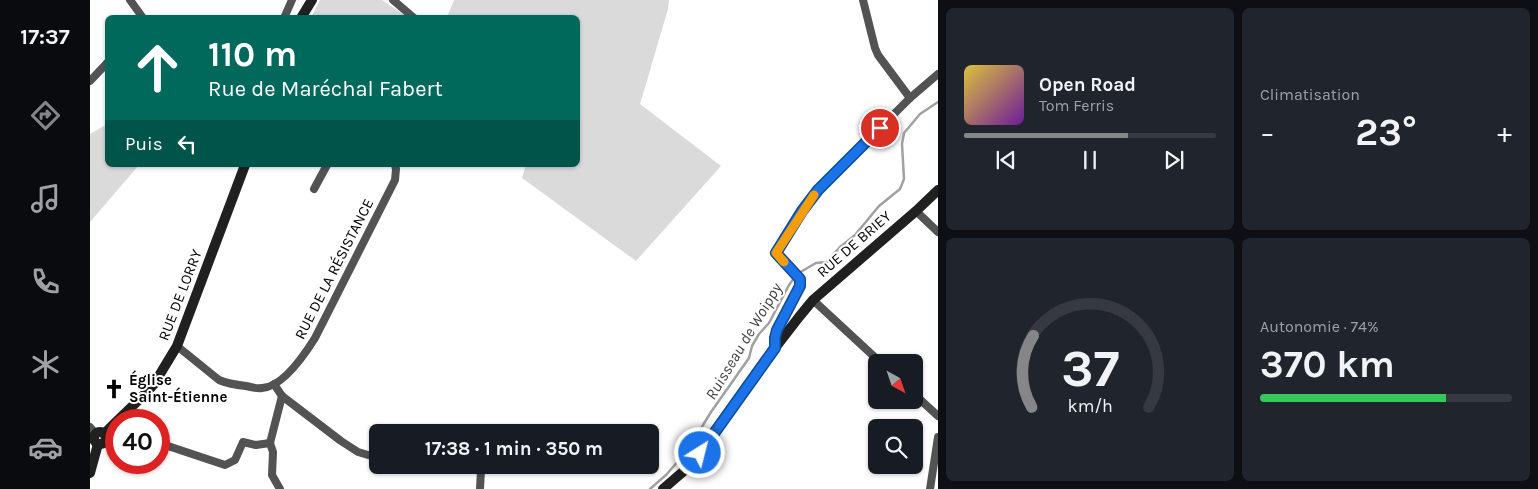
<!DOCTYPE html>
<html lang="fr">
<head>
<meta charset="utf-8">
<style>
	body { margin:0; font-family:Karla,sans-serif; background:#20242c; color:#f1f3f6; height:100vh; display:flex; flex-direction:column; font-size:19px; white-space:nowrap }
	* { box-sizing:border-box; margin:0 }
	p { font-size:16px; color:#9ea1a6 }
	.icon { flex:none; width:28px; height:28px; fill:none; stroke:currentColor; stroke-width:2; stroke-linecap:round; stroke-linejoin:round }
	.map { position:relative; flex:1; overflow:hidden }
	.drawer { display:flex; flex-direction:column; gap:8px; padding:8px; background:#0d0f14; width:600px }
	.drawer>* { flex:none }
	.top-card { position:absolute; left:15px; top:15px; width:475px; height:152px; border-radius:8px; box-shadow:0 1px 4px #0004; background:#00695c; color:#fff; overflow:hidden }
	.needle { width:32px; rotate:140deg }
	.fabs { position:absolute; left:778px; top:354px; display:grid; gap:10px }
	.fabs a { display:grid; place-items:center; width:55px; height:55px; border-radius:8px; background:#171b24; box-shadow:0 1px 4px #0004; font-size:25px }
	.speed { position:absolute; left:15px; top:409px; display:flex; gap:10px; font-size:25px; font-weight:700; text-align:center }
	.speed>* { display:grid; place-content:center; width:65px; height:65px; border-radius:50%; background:#171b24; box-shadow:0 1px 4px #0004; line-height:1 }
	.speed .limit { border:8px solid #d22; background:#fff; color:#111 }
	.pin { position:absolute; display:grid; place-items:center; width:42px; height:42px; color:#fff; margin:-21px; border:2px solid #fff; border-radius:50%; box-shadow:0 1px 5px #0007 }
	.me { position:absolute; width:55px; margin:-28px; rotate:36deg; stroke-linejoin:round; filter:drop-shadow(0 0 4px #0008) }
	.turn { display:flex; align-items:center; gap:18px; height:105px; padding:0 20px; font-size:22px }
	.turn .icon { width:65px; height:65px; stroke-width:2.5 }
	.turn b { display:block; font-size:35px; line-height:42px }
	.then { display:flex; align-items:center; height:48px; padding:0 20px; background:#0003; gap:10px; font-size:19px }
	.big { font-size:38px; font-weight:700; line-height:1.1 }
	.drawer .card { flex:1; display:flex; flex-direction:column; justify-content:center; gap:8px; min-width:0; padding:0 18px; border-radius:8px; background:#20242c }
	.drawer .dial { align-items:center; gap:0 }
	.dial svg { height:130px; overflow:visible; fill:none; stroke:#363941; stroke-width:7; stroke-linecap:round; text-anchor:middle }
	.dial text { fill:#f1f3f6; stroke:none }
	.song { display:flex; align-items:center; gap:15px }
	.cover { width:60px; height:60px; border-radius:8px; background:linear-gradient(135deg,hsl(50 70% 55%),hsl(280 70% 35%)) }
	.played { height:5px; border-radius:2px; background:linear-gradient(90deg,#858687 65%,#363941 65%) }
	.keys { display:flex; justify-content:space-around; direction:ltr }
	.heat { display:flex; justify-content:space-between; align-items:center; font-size:28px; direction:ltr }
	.charge { height:8px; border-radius:4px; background:linear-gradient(90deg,#34c759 74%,#363941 0) }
	.drawer .tiles { flex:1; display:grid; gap:8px; grid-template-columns:repeat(2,1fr) }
	.trip { position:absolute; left:279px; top:424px; width:290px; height:50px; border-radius:8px; background:#171b24; box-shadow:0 1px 4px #0004; font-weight:700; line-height:50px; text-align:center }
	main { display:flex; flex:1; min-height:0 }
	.tab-bar { display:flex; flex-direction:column; width:90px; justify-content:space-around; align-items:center; background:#090b0e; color:#9ea1a6 }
	.tab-bar .icon { width:35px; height:35px }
	.tab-bar .current { color:#858687 }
	.tab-bar b { font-size:22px; color:#f1f3f6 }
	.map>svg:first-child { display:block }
</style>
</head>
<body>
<main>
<nav class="tab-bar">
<b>17:37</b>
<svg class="icon current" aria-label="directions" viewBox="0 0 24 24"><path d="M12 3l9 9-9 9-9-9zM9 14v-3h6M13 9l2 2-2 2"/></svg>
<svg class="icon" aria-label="music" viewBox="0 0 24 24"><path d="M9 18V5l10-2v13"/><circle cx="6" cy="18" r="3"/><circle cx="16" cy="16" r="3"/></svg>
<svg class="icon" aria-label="phone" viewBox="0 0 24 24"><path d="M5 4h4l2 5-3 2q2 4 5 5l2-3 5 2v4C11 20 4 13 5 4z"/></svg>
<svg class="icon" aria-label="climate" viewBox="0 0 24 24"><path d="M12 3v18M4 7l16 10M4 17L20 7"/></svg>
<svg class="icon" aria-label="car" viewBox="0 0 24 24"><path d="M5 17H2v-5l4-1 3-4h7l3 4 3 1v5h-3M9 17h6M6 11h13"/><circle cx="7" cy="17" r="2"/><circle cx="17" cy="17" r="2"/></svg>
</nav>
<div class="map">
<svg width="848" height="489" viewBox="0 0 848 489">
	<rect width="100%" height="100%" fill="#fff"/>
	<g fill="#dadada">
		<path d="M230 0H292L319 18H221Z"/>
		<path d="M364 0H579L578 9 550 104 631 166 546 261 432 178 436 165H488V18L357 17Z"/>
		<path d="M17 124 18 165H49L0 222V134Z"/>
	</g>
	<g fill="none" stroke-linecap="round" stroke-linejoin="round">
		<path stroke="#a1a1a1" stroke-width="2.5" d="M560 489 576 475 597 451 621 412 659 358 662 346 669 334 679 323 699 285 707 274 726 263 737 262 750 247 765 235 789 206 810 189 814 179 812 144 814 133 830 114 848 102"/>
		<g stroke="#535353" stroke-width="8">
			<path d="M40 0 53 18"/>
			<path d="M303 0 324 18"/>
			<path d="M773 0 785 48 788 55 820 98"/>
			<path d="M194 18 202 0"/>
			<path d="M0 81 18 62"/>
			<path d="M224 189 237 165"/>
			<path d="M826 211 848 232"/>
			<path d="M723 300 790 362"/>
			<path d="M87 346 129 380C138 384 147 385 156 386 161 387 167 389 172 388 193 387 215 354 225 338L305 180 306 169 305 165"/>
			<path d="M685 348V338L687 330 710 283 708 278 686 253 712 211 728 190 820 98 848 74"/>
			<path d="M184 384 192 396 251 441 268 452 288 458"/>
			<path d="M824 394 848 416"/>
			<path d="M0 427 6 434"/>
			<path d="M14 442 20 446 26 445"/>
			<path d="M69 443 135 465 145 460 153 442 166 445 180 443"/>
			<path d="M190 489 182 475 183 452 180 443 192 396"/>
			<path d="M390 489 391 470"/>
			<path d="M840 489 848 437"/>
		</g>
		<g stroke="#202020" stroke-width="10">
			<path d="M211 18 222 0"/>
			<path d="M28 420 57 392 64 384 87 346 155 165"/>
			<circle cx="10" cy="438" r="6"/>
			<path d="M14 434 26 422"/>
			<path d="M0 473 8 444"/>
			<path d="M573 489 595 470 610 453 685 348 709 317 723 300 826 211 848 190"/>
		</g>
	</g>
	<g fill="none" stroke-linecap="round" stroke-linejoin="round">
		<defs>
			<path id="route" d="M610 453 685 348V338L687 330 710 286V279L686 253 712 211 728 190 790 128"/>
		</defs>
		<use href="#route" stroke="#114b97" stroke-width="12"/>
		<use href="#route" stroke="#1a73e8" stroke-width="9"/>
		<path stroke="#f59e0b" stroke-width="9" d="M694 262 686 253 724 195"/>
	</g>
	<defs>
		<symbol id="church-bare" viewBox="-9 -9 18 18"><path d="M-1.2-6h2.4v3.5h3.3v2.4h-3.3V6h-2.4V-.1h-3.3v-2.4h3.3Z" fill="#000" stroke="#fff" stroke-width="2.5" paint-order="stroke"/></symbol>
	</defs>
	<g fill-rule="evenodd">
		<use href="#church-bare" x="10" y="375" width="28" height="28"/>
	</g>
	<g text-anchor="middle" stroke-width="4" stroke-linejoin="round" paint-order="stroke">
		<g font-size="15" fill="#000" stroke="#fff">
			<text transform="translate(764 244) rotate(-41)" y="5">RUE DE BRIEY</text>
			<text transform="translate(244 269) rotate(-63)" y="5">RUE DE LA RÉSISTANCE</text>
			<text transform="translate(90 295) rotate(-69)" y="5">RUE DE LORRY</text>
		</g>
		<g font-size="15" font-weight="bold" fill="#000" stroke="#fff" text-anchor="start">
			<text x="39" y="385">Église<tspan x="39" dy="17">Saint-Étienne</tspan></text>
		</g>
		<g font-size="16" font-style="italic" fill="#424242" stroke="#fff">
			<text transform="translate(653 341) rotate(-59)" y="6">Ruisseau de Woippy</text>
		</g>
	</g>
</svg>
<div class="fabs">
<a><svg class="needle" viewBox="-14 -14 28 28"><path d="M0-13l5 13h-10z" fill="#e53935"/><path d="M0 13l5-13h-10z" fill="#9ea1a6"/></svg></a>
<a><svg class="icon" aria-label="search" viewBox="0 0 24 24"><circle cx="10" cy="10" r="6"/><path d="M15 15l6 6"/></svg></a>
</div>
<div class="speed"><div class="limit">40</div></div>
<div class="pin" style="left:790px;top:128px;background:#d93025"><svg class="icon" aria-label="arrive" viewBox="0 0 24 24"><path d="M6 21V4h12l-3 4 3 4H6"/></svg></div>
<svg class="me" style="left:610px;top:453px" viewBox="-20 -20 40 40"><circle r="17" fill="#1a73e8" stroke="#fff" stroke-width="3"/><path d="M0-11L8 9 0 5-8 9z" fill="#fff"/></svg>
<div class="trip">17:38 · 1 min · 350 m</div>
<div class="top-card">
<div class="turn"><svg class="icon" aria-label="ahead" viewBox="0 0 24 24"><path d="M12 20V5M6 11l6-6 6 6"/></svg><div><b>110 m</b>Rue de Maréchal Fabert</div></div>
<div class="then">Puis<svg class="icon" aria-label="left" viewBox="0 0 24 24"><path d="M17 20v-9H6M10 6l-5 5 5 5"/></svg></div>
</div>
</div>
<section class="drawer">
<div class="tiles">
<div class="card">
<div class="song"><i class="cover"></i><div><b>Open Road</b><p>Tom Ferris</p></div></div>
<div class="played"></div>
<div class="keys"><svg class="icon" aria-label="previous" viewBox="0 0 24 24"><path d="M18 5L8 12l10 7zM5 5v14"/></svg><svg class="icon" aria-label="pause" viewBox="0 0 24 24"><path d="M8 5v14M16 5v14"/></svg><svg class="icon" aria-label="next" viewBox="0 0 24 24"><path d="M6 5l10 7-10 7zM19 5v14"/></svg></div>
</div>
<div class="card"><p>Climatisation</p>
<div class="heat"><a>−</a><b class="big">23°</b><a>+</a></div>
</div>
<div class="card dial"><svg viewBox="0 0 100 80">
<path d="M14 69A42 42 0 1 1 86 69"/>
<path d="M14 69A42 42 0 0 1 15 25" stroke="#858687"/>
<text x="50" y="56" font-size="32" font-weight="700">37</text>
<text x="50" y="72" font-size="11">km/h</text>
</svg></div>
<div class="card"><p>Autonomie · 74%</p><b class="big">370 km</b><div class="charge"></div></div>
</div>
</section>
</main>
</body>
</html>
